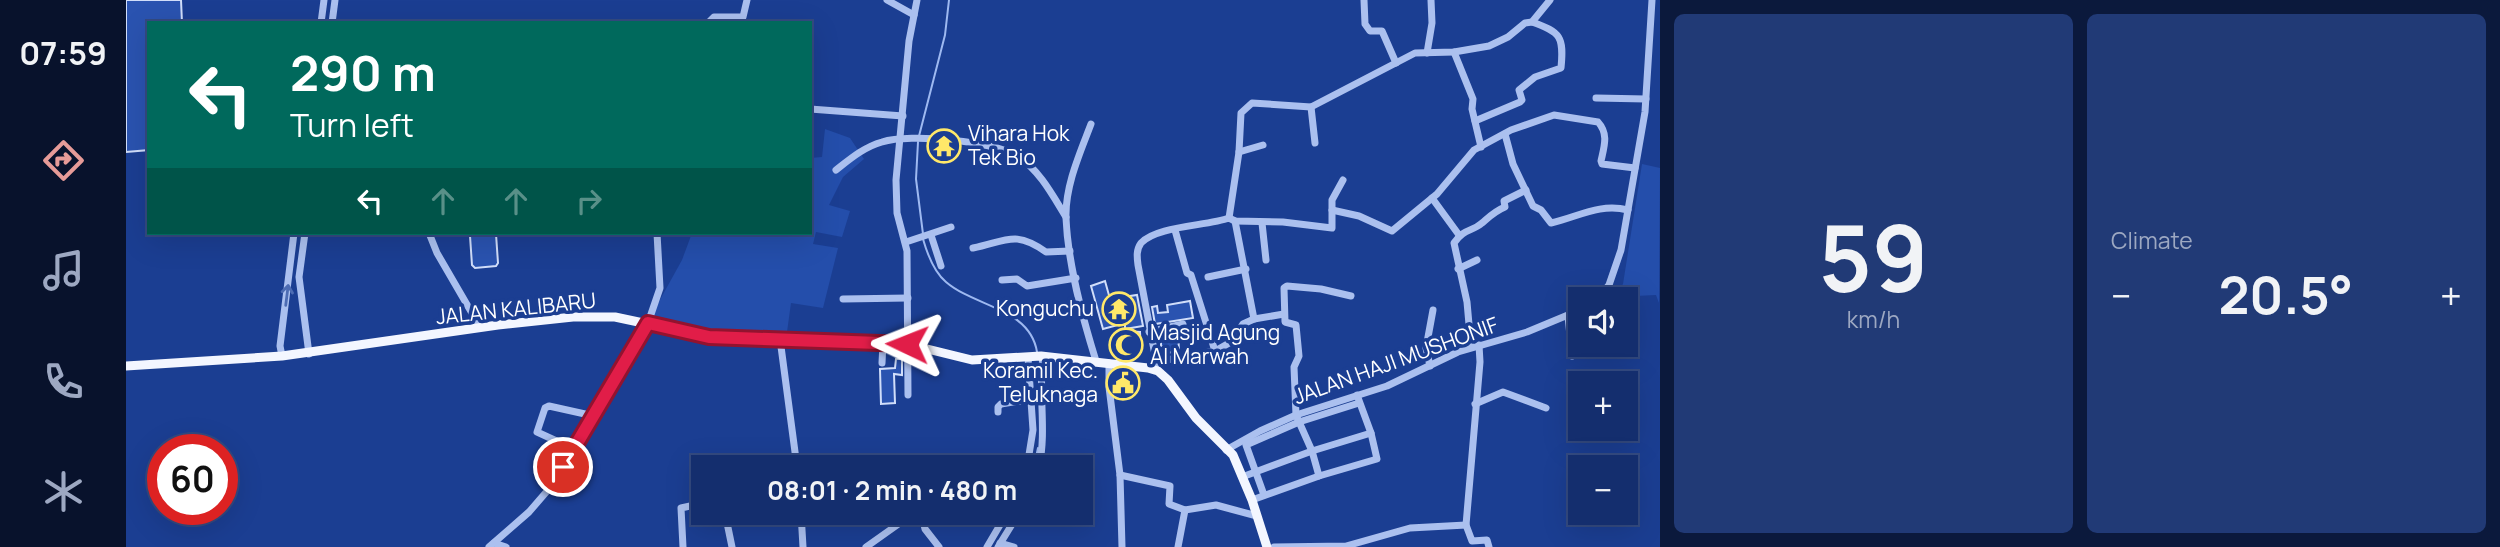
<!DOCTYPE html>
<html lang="en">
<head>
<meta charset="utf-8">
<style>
	body { margin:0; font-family:Manrope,sans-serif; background:#213a76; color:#f1f3f6; height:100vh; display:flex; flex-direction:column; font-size:26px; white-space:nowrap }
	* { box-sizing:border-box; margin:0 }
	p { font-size:23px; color:#9da8c2 }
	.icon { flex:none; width:38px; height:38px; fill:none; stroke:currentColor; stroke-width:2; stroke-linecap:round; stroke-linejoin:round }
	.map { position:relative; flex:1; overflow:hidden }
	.panel { display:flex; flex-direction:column; gap:14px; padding:14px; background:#0b193c; width:840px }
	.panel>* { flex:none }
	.guide { position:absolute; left:21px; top:21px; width:665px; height:214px; border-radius:0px; box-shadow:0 7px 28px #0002,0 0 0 2px #334a81; background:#00695c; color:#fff; overflow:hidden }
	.tools { position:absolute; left:1442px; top:287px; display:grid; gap:14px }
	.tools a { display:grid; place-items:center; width:70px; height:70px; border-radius:0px; background:#142e6e; box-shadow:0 7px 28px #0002,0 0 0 2px #334a81; font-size:35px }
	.speed { position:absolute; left:21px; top:434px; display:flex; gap:14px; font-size:35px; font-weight:700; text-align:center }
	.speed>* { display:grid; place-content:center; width:91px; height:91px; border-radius:50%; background:#142e6e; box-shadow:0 7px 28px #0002,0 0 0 2px #334a81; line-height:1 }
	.speed .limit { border:10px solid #d22; background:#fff; color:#111 }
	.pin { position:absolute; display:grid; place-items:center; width:60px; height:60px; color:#fff; margin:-30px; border:4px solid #fff; border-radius:50%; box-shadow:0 2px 7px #0007 }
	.me { position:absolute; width:77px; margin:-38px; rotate:272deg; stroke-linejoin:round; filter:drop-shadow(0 0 5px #0008) }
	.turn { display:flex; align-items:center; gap:24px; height:147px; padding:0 28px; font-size:32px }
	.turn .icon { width:91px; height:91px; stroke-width:2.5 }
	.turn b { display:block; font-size:49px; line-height:60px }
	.lanes { display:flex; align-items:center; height:66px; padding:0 28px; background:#0003; justify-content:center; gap:35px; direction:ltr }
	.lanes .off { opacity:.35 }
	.big { font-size:52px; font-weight:700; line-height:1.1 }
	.panel .widget { flex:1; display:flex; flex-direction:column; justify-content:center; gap:10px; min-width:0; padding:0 24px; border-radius:10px; background:#213a76 }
	.panel .dial { align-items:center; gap:0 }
	.dial b { font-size:91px; line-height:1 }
	.heat { display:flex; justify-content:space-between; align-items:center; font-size:38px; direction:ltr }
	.panel .tiles { flex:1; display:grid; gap:14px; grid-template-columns:repeat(2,1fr) }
	.trip { position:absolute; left:565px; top:455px; width:402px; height:70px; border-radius:0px; background:#142e6e; box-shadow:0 7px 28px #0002,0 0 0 2px #334a81; font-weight:700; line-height:70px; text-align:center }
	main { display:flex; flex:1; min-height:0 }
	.tabs { display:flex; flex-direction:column; width:126px; justify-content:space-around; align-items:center; background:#08122c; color:#9da8c2 }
	.tabs .icon { width:49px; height:49px }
	.tabs .on { color:#e69b98 }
	.tabs b { font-size:32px; color:#f1f3f6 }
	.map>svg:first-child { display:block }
</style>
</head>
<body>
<main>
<nav class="tabs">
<b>07:59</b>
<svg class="icon on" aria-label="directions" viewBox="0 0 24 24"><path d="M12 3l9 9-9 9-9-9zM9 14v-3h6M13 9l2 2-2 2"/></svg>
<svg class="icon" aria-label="music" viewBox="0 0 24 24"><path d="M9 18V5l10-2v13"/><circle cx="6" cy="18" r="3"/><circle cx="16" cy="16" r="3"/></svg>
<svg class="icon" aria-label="phone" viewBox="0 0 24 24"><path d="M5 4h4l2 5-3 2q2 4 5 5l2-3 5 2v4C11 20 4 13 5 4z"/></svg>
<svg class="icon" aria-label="climate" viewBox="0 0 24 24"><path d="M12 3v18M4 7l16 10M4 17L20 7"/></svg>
</nav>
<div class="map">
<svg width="1534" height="547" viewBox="0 0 1534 547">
	<rect width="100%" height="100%" fill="#1b3e92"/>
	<g fill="#244eab">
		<path d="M699 129 724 138 738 159 717 177 703 205 724 211 716 237 690 232 687 244 712 248 697 308 665 303 661 332 597 333 525 316 556 260 566 233H684V158L696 157Z"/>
		<path d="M1516 164 1534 168 1533 303 1530 295 1488 297 1497 284Z"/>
	</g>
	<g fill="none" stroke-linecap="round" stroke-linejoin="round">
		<g stroke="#9eb9f1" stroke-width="2">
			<path d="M793 136 819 35 823 0"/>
			<path d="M792 142 790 179 797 234"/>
			<path d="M797 239C801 253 808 272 820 282 849 307 904 308 911 352"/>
			<path d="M908 467 912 448"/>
		</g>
	</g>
	<g fill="#2a53b0" stroke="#d1defa" stroke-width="2">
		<path d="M0 0H55L56 23H23V150L0 152Z"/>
		<path d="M370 234 372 263 370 266 349 268 346 265 344 236Z"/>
		<path d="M979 281 984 299 1011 295 1017 326 999 329V323L977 329 965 286Z"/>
		<path d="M1064 301 1067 318 1029 324 1026 307 1031 306 1032 313 1042 312 1041 305Z"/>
		<path d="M999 331 1014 332 1015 352 986 353 985 338 1000 337Z"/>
		<path d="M1052 332 1053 351 1041 353V347L1035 346V335Z"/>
		<path d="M770 359H776V375L768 374 769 403 755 404 754 369 769 368Z"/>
	</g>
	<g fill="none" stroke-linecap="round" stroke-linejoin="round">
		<g stroke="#abc0ef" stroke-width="7">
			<path d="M761 0 788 15"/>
			<path d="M1238 0 1239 24 1244 31H1256L1270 63"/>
			<path d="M195 23 198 0"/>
			<path d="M206 23 209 0"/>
			<path d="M582 23 588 17H617L621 0"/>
			<path d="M1328 52 1347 99 1346 109 1355 147"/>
			<path d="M1301 53 1306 23 1305 0"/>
			<path d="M1470 98 1520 99"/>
			<path d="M1185 107 1189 143"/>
			<path d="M684 109 777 116"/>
			<path d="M1349 121 1394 102 1396 100 1393 90 1409 77 1435 68C1438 37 1435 32 1406 22"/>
			<path d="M965 124C954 153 939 186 940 218 942 265 956 316 970 361"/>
			<path d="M1379 134 1387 164 1407 206 1415 210 1425 223C1452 217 1473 203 1502 210"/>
			<path d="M1113 152 1137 145"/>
			<path d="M710 170C724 159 738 147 756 142 784 133 869 141 893 157 914 171 927 196 940 217"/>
			<path d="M1306 198 1333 235"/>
			<path d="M1206 210 1233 216 1266 231 1311 194 1348 150 1385 130 1428 115 1472 122C1483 134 1478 147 1475 161L1476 164 1509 168"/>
			<path d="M1103 218 1113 152 1115 113 1126 103 1185 107 1289 53 1328 52 1363 46 1382 37 1399 23 1406 22 1424 0"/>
			<path d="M1109 221 1128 319"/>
			<path d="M1136 223 1140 260"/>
			<path d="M1049 230 1061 273 1065 275 1089 351"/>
			<path d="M179 233 173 277 183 354"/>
			<path d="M303 233 311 253 354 327"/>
			<path d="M805 235 815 266"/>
			<path d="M780 242 825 227"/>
			<path d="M847 248C881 241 889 230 920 252L944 251"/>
			<path d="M1332 269 1351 260"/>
			<path d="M1082 277 1120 269"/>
			<path d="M876 280 891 279 901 286 950 278"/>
			<path d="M717 299 782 298"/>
			<path d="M1472 299 1483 285 1495 250 1519 112 1526 0"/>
			<path d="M1442 316 1446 356"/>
			<path d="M1023 332 1057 324"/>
			<path d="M654 339 671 467"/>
			<path d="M1353 345 1354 362 1340 525 1346 541 1361 540 1363 547"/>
			<path d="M1345 347 1341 302 1328 243C1338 228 1346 232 1356 223 1363 217 1369 211 1379 207L1378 201 1400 190"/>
			<path d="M156 356 154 346 168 233"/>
			<path d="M1030 362 1089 351 1105 342 1117 324 1128 319 1158 314"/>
			<path d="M756 363 757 343"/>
			<path d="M983 363V387L994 475 996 547"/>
			<path d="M1304 366 1300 348 1307 310"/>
			<path d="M1032 371 1012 265C1011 257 1010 250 1015 243 1030 226 1081 226 1103 218L1109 221 1157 222 1206 228V200L1217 180"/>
			<path d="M782 395 781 251 771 213 770 180 783 41 791 0"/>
			<path d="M1349 404 1377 392 1420 408"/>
			<path d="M872 412V407L875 404 906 399"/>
			<path d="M448 449 411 432 419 408 423 406 468 416"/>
			<path d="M1100 450 1134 431 1170 415 1261 386 1332 352 1401 332 1454 310"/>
			<path d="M901 467 907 430 902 357"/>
			<path d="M913 467C921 430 912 394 917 357"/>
			<path d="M994 475 1044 486 1043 504 1059 510 1052 547"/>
			<path d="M1193 476 1186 451 1170 415 1168 367 1173 356 1170 325 1159 322 1158 288 1161 286 1195 289 1225 296"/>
			<path d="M1116 477 1186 451 1245 433"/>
			<path d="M1138 495 1120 445 1173 422 1233 403"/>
			<path d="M1126 500 1193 476 1251 459 1245 433 1231 395"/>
			<path d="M1059 510 1090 505 1131 516"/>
			<path d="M599 513 606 547"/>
			<path d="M675 513 677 547"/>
			<path d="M795 513 799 529 813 547"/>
			<path d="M816 513H817"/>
			<path d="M368 543 380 547"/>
			<path d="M874 543 888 547"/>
			<path d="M363 547 403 512 422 490 522 323 534 288 531 233"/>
			<path d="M557 547 555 508 578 503"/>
			<path d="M740 547 788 513"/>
			<path d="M861 547 881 513"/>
			<path d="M872 547 893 513"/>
			<path d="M1148 547 1220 546 1284 528 1340 525"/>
		</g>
		<path stroke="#f3f6ff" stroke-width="9" d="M0 366 156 356 372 325 447 317H489L583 337 781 344 846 360 915 356 1022 368 1032 371 1042 380 1070 418 1107 455 1126 500 1141 547"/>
	</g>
	<defs><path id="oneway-shaft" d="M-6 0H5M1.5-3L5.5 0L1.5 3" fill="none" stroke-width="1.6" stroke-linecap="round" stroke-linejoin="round" transform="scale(1.75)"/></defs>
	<use stroke="#4d6cb3" href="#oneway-shaft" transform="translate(161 295) rotate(-83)"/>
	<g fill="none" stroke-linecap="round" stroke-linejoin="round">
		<defs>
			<path id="route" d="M437 467 522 323 583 337 781 344"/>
		</defs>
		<use href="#route" stroke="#92132f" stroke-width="18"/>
		<use href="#route" stroke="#e11d48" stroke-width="12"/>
	</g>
	<defs>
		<symbol id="temple-ring" viewBox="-11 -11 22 22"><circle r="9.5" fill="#1b3e92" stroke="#ffe869" stroke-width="1.5"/><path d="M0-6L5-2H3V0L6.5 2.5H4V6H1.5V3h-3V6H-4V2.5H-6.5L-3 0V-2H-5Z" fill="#ffe869"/></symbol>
		<symbol id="mosque-ring" viewBox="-11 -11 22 22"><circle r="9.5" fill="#1b3e92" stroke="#ffe869" stroke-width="1.5"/><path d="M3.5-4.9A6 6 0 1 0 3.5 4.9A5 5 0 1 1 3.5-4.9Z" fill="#ffe869"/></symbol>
		<symbol id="civic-ring" viewBox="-11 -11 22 22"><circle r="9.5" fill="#1b3e92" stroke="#ffe869" stroke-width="1.5"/><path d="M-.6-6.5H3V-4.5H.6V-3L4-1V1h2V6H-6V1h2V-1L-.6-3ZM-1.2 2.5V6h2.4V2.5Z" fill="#ffe869"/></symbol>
	</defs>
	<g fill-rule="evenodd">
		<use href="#temple-ring" x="799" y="127" width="38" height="38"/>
		<use href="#temple-ring" x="974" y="290" width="38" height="38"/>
		<use href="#mosque-ring" x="981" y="326" width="38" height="38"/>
		<use href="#civic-ring" x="978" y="364" width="38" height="38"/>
	</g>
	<g text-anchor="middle" stroke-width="7" stroke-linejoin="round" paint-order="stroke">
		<g font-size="21" fill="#fff" stroke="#1b3e92" text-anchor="start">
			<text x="842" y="141">Vihara Hok<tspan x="842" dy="24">Tek Bio</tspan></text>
			<text x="968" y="316" text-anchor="end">Konguchu</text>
			<text x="1024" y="340">Masjid Agung<tspan x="1024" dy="24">Al Marwah</tspan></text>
			<text x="972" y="378" text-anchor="end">Koramil Kec.<tspan x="972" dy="24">Teluknaga</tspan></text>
		</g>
		<g font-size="21" fill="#fff" stroke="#1b3e92">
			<text transform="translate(390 309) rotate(-6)" y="7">JALAN KALIBARU</text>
			<text transform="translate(1270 361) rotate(-20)" y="7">JALAN HAJI MUSHONIF</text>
		</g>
	</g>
</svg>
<div class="tools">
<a><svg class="icon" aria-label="sound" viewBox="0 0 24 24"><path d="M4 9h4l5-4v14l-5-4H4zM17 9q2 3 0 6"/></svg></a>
<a>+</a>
<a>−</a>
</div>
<div class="speed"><div class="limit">60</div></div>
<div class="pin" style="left:437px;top:467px;background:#d93025"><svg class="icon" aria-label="arrive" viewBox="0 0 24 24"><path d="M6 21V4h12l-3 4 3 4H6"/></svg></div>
<svg class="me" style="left:781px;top:344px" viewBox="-20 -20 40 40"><path d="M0-17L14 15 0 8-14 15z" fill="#e11d48" stroke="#fff" stroke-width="4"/></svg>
<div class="trip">08:01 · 2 min · 480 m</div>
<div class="guide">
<div class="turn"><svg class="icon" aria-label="left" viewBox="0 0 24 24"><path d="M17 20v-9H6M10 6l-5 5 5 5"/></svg><div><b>290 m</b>Turn left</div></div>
<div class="lanes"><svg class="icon" aria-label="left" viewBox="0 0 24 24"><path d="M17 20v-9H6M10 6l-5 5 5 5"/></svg><svg class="icon off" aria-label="ahead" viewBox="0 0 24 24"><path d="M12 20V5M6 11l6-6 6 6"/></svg><svg class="icon off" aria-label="ahead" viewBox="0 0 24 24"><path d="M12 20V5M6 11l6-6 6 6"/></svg><svg class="icon off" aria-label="right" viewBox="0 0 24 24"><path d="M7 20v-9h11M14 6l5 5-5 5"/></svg></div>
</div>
</div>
<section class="panel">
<div class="tiles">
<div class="widget dial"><b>59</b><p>km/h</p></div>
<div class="widget"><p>Climate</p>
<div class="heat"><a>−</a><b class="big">20.5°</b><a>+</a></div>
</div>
</div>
</section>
</main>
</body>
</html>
